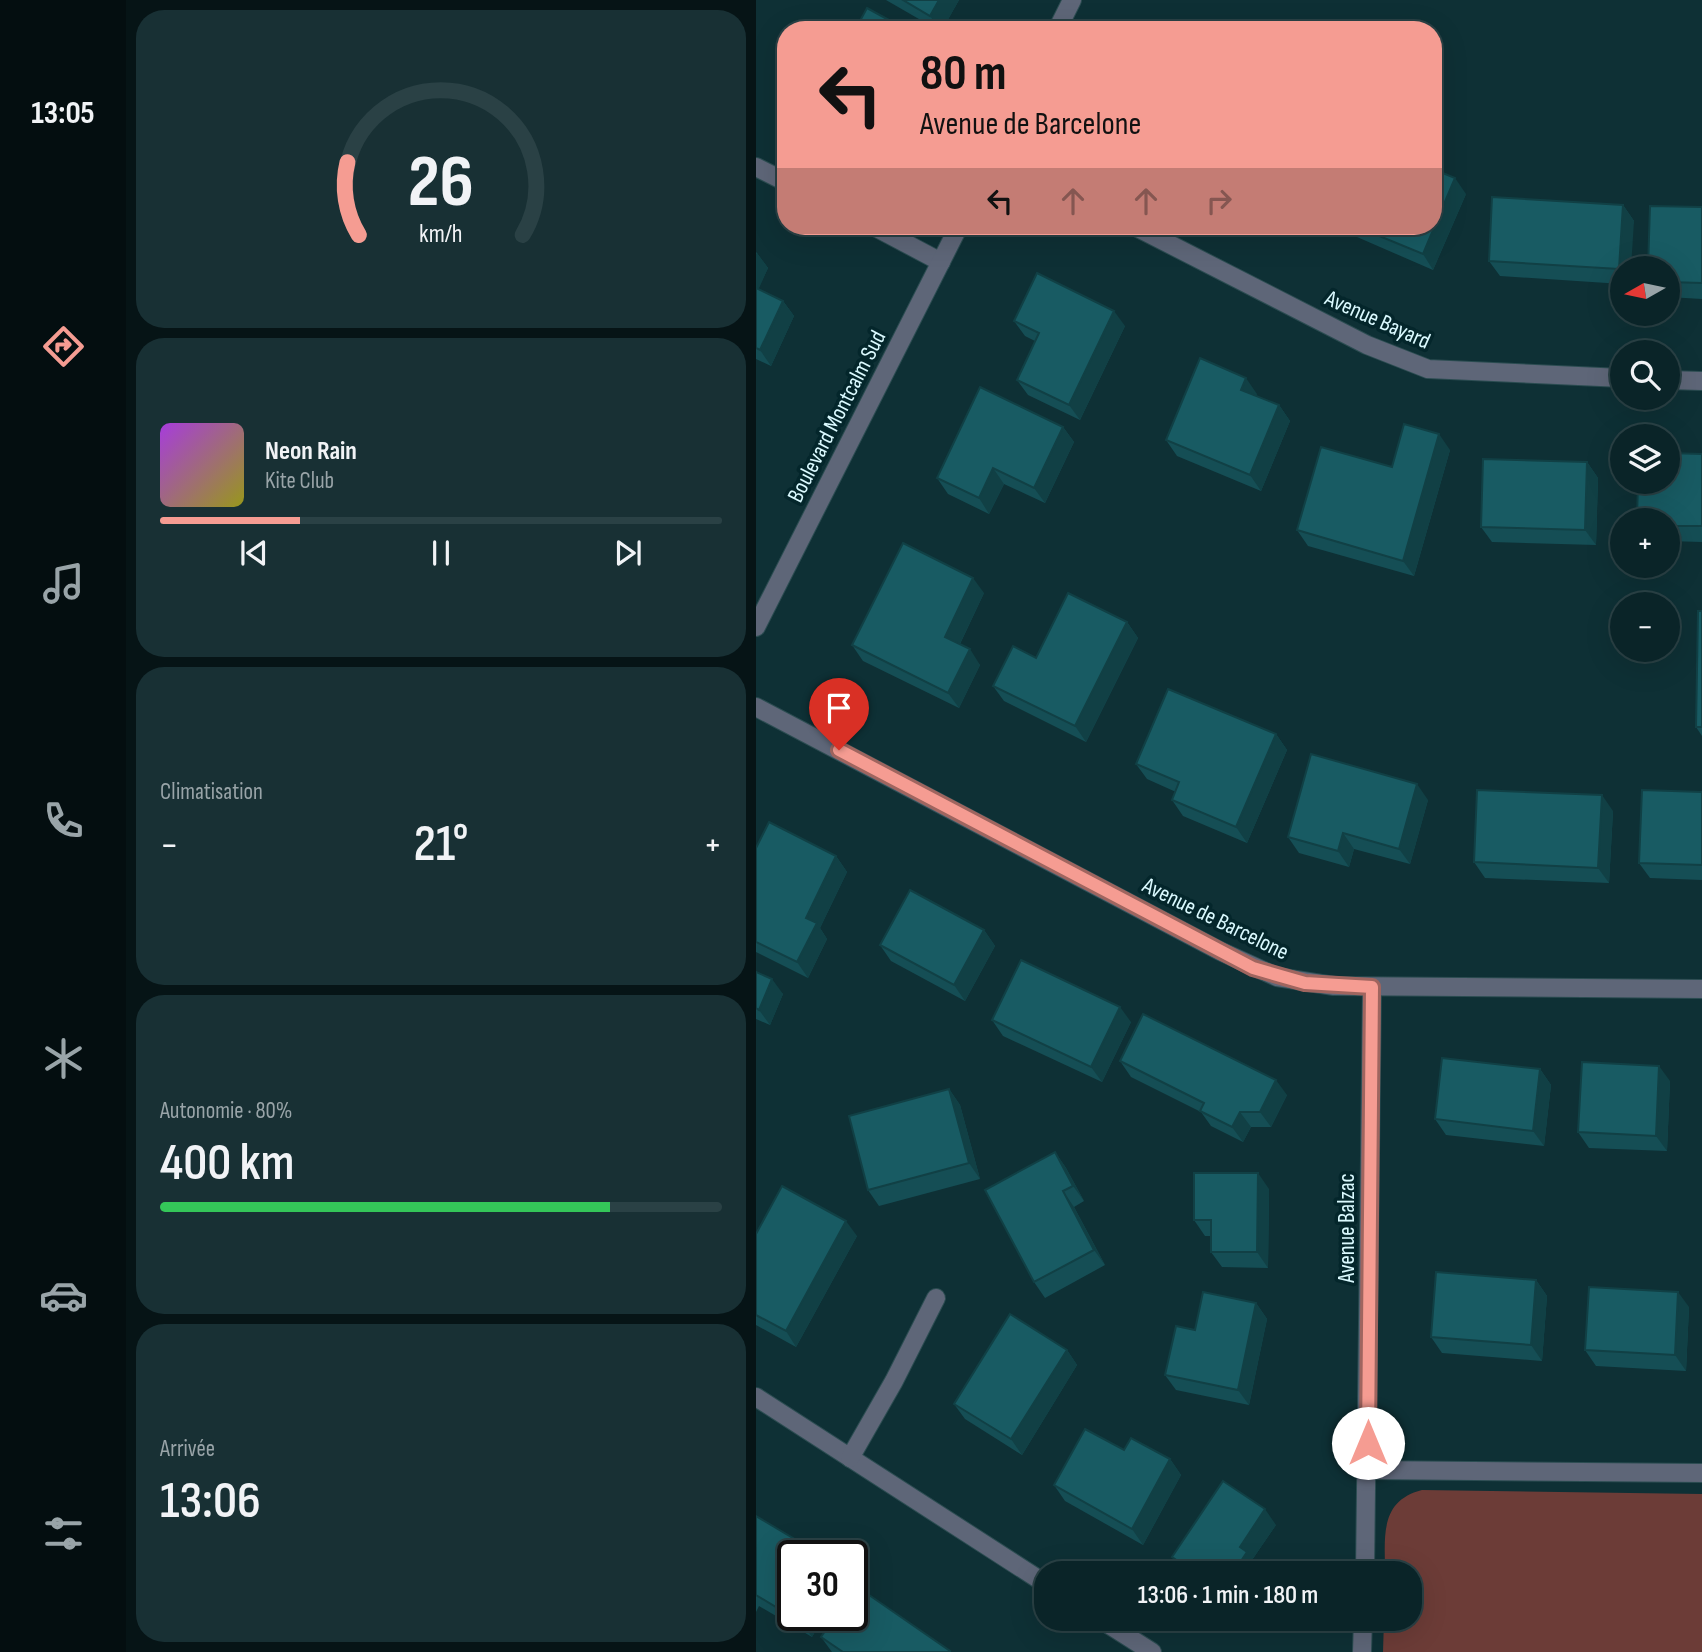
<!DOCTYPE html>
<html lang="fr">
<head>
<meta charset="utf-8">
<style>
	body { margin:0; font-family:"Sofia Sans Condensed",sans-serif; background:#183034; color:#f1f3f6; height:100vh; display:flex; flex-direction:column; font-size:26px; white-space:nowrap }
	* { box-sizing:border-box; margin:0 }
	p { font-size:23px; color:#99a4a8 }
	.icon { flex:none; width:38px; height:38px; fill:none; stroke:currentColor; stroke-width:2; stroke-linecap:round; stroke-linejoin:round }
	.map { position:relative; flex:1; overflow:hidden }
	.side { display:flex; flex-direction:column; gap:10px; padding:10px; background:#061416; width:630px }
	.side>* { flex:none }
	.top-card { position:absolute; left:21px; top:21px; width:665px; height:214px; border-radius:28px; box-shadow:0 7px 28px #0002,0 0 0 2px #2a4145; background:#f59c92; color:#111; overflow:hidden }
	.needle { width:46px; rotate:261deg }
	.buttons { position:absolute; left:854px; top:256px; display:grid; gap:14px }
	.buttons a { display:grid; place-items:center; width:70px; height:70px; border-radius:50%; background:#0a2428; box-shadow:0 7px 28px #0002,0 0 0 2px #2a4145; font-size:35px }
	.speed { position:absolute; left:21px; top:1540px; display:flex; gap:14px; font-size:35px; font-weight:700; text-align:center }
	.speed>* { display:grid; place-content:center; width:91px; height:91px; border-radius:50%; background:#0a2428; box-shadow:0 7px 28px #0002,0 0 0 2px #2a4145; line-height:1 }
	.speed .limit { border:4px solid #111; border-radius:10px; background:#fff; color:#111 }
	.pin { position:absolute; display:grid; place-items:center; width:60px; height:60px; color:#fff; margin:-72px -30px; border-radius:50% 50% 50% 0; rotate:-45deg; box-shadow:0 0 7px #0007 }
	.pin .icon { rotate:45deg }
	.me { position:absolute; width:77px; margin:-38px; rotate:0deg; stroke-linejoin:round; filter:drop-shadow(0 0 5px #0008) }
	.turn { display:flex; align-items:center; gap:24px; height:147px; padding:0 28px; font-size:32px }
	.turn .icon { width:91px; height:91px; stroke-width:2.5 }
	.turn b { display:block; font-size:49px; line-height:60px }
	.lanes { display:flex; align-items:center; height:66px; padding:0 28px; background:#0003; justify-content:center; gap:35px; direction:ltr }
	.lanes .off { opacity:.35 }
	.big { font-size:52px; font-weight:600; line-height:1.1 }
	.side .widget { flex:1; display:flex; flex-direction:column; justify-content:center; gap:10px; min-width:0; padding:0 24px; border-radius:28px; background:#183034 }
	.side .dial { align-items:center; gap:0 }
	.dial svg { height:182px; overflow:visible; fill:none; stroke:#2a4145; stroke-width:7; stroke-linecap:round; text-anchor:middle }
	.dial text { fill:#f1f3f6; stroke:none }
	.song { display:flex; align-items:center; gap:21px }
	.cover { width:84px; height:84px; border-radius:10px; background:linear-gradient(135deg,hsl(280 70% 55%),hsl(60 70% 35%)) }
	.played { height:7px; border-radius:4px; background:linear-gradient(90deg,#f59c92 25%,#2a4145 25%) }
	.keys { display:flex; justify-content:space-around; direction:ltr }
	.heat { display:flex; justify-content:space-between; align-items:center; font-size:38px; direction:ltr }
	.charge { height:10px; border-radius:5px; background:linear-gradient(90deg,#34c759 80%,#2a4145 0) }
	.trip { position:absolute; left:278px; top:1561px; width:388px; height:70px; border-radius:28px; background:#0a2428; box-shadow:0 7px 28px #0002,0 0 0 2px #2a4145; font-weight:600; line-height:70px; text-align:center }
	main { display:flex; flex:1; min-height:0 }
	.tab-bar { display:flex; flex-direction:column; width:126px; justify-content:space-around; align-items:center; background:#040e10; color:#99a4a8 }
	.tab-bar .icon { width:49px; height:49px }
	.tab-bar .selected { color:#f59c92 }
	.tab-bar b { font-size:32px; color:#f1f3f6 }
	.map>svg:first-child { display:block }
</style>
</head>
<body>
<main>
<nav class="tab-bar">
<b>13:05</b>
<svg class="icon selected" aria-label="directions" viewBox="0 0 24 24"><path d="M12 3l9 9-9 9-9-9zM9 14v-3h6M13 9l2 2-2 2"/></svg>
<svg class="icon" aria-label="music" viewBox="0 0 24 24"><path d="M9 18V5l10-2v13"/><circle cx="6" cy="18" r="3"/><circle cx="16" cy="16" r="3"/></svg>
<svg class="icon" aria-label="phone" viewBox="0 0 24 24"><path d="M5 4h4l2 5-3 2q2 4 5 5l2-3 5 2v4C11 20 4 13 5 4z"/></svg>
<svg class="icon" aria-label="climate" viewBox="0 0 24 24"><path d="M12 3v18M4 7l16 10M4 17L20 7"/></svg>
<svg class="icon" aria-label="car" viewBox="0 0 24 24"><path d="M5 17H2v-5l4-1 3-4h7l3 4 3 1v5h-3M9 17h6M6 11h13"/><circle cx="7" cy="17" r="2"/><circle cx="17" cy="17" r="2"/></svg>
<svg class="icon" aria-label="filters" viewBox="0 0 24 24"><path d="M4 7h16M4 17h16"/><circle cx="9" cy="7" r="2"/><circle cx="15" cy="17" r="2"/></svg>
</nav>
<section class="side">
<div class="widget dial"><svg viewBox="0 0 100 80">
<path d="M14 69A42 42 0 1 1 86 69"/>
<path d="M14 69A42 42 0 0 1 9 37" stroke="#f59c92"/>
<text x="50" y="56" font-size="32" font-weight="700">26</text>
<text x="50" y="72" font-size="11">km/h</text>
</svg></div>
<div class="widget">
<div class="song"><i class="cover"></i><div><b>Neon Rain</b><p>Kite Club</p></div></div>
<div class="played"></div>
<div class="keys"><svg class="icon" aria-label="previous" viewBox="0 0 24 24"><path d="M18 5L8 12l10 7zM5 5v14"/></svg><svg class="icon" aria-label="pause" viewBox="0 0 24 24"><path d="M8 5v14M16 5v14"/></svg><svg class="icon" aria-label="next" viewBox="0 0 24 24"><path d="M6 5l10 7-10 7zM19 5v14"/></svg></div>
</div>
<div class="widget"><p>Climatisation</p>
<div class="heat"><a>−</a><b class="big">21°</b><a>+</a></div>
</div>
<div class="widget"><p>Autonomie · 80%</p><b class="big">400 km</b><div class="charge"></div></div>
<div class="widget"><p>Arrivée</p><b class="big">13:06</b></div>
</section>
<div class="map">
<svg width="946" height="1652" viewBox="0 0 946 1652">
	<rect width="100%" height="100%" fill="#0e3035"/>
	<path fill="#6c3c37" d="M666 1490 946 1494V1652H627L628 1619H654V1573H629C629 1537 623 1501 666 1490Z"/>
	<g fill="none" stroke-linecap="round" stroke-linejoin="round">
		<defs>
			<g id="minor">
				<path d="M0 167 30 182"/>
				<path d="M117 226 185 262"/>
				<path d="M378 226 611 345 672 369 866 378"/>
				<path d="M912 380 946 381"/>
				<path d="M0 707 464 951 521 977 578 986 946 989"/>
				<path d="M0 1397 290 1584"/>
				<path d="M94 1458 138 1381 180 1298"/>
				<path d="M612 1470 946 1473"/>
				<path d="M609 1573 616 987"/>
				<path d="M344 1619 396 1652"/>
				<path d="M606 1652 607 1619"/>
			</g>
			<g id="tertiary">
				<path d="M301 30 316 0"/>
				<path d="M0 627 203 226"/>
			</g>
		</defs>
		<use href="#minor" stroke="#2b4c51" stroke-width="20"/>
		<use href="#tertiary" stroke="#2b4c51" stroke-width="20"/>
		<use href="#minor" stroke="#5e6678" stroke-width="18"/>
		<use href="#tertiary" stroke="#5e6678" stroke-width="18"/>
	</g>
	<g fill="#154e55">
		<path d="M130 0H203L186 30H182Z"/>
		<path d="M710 194 677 270 601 237 593 226H677Z"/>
		<path d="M867 205 878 221 866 268V284L744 276 733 261Z"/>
		<path d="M946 207V299L912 297V268Z"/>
		<path d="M0 252 12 268 2 289 27 301 38 316 15 366 0 359Z"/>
		<path d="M258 321 369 326 324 420 272 395 261 380 279 341 269 336Z"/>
		<path d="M501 394 500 396 523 405 534 421 505 491 421 456 410 440Z"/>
		<path d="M307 427 318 442 289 503 248 484 233 514 192 494 181 478Z"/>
		<path d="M694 450 658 576 552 546 541 530 636 467Z"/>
		<path d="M946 454V542L912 541V520Z"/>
		<path d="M831 462 842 478 840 545 736 542 725 527Z"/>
		<path d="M228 593 204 644 224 665 203 708 107 661 96 645Z"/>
		<path d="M946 611V736L940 727Z"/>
		<path d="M371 622 382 638 330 742 248 701 237 686 280 658Z"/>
		<path d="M520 734 531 750 491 843 427 816 416 800 420 792 391 779 380 764Z"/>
		<path d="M946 792V880L894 878 883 863Z"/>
		<path d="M672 800 654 864 598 849 593 867 543 853 532 837Z"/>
		<path d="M857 811 853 883 729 878 718 862Z"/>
		<path d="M0 848 80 856 91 872 64 928 71 939 52 978 0 952Z"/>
		<path d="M228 930 239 946 209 1001 135 961 124 945Z"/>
		<path d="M0 972 27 994 14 1025 0 1019Z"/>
		<path d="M236 1020 375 1022 346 1082 247 1036Z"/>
		<path d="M364 1061 531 1095 515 1127H495L487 1142 455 1126 445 1112 375 1077Z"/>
		<path d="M784 1069 795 1085 788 1146 690 1135 679 1119Z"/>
		<path d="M914 1081 911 1151 833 1148 822 1132Z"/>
		<path d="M193 1089 204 1105 224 1179 123 1206 112 1190Z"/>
		<path d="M299 1152 310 1168 328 1201 318 1207 349 1265 289 1298 278 1282Z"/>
		<path d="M513 1189 512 1268 466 1267 455 1252V1236H449L438 1220Z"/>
		<path d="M0 1234 101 1236 40 1347 0 1325Z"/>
		<path d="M780 1280 791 1296 786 1361 686 1353 675 1337Z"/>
		<path d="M500 1303 511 1319 493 1405 420 1390 409 1375 439 1330Z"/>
		<path d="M933 1307 930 1371 840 1366 829 1350Z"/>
		<path d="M311 1350 321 1365 266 1455 209 1419 198 1404Z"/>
		<path d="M368 1450 414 1459 425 1475 387 1545 309 1501 298 1485Z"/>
		<path d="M0 1516 69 1615 56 1637 3 1606 0 1612Z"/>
		<path d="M520 1525 496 1560 502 1568 498 1573H428L416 1557Z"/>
		<path d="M65 1637 194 1651 195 1652H76Z"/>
	</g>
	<g fill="#114045">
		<path d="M183 0H203L186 30H184L174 16Z"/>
		<path d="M699 178 710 194 677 270 667 254Z"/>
		<path d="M867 205 878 221 875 268H866V273L863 269Z"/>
		<path d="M1 253 12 268 0 295V254Z"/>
		<path d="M27 301 38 316 15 366 4 350Z"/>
		<path d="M358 311 369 326 324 420 313 405Z"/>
		<path d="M490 378 501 394 496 405 485 390Z"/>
		<path d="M523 405 534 421 505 491 494 475Z"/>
		<path d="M307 427 318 442 289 503 278 488Z"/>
		<path d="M683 434 694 450 658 576 647 561Z"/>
		<path d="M831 462 842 478 840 545 829 530Z"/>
		<path d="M237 468 248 484 233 514 223 498Z"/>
		<path d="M217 578 228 593 200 652 189 637Z"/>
		<path d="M371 622 382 638 330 742 319 726Z"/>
		<path d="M214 649 224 665 203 708 192 693Z"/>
		<path d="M520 734 531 750 491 843 480 827Z"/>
		<path d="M661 784 672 800 654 864 643 849Z"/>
		<path d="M846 795 857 811 853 883 842 868Z"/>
		<path d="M587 833 598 849 593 867 582 851Z"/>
		<path d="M80 856 91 872 64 928 71 939 52 978 41 962 50 918Z"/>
		<path d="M228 930 239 946 209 1001 198 985Z"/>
		<path d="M16 979 27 994 14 1025 3 1010Z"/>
		<path d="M364 1007 375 1022 346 1082 335 1067Z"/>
		<path d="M903 1066 914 1081 911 1151 900 1136Z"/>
		<path d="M784 1069 795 1085 788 1146 777 1131Z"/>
		<path d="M520 1080 531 1095 515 1127 504 1112Z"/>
		<path d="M193 1089 204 1105 224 1179 213 1163Z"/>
		<path d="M484 1112 495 1127 487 1142 476 1127Z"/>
		<path d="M299 1152 310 1168 328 1201 317 1186Z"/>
		<path d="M502 1173 513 1189 512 1268 501 1252Z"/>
		<path d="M307 1191 318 1207 349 1265 338 1250Z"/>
		<path d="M90 1221 101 1236 40 1347 30 1331Z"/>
		<path d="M780 1280 791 1296 786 1361 775 1345Z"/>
		<path d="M922 1292 933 1307 930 1371 919 1355Z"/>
		<path d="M500 1303 511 1319 493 1405 482 1390Z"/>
		<path d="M311 1350 321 1365 266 1455 255 1439Z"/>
		<path d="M414 1459 425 1475 387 1545 376 1529Z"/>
		<path d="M509 1509 520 1525 496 1560 502 1568 498 1573H477L484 1547Z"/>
		<path d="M49 1615H69L56 1637 45 1622Z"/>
	</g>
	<g fill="#185b63" stroke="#114045" stroke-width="2">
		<path d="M147 0H183L174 16Z"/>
		<path d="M111 8 151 30H99Z"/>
		<path d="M677 169 699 178 667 254 599 226H677Z"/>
		<path d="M736 197 867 205 863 269 733 261Z"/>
		<path d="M894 206 946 207V283L912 282V268H892Z"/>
		<path d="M281 273 358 311 313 405 261 380 283 333 258 321Z"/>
		<path d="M0 288 27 301 4 350 0 348Z"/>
		<path d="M444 358 490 378 485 390 523 405 494 475 410 440Z"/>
		<path d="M224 387 307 427 278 488 237 468 223 498 181 478Z"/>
		<path d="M648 424 683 434 647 561 541 530 565 447 636 467Z"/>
		<path d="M912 453 946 454V526H912V520H881L882 481H912Z"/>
		<path d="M727 459 831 462 829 530 725 527Z"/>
		<path d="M147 543 217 578 189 637 214 649 192 693 96 645Z"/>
		<path d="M312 593 371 622 319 726 237 686 257 646 280 658Z"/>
		<path d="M942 611H946V727H940Z"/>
		<path d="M412 689 520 734 480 827 416 800 423 782 380 764Z"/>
		<path d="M555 754 661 784 643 849 587 833 582 851 532 837Z"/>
		<path d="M721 790 846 795 842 868 718 862Z"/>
		<path d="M886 790 946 792V865L883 863Z"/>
		<path d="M13 822 80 856 50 918 61 923 41 962 0 942V848Z"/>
		<path d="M154 890 228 930 198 985 124 945Z"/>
		<path d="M265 960 364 1007 335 1067 236 1020Z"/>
		<path d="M0 972 16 979 3 1010 0 1008Z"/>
		<path d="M387 1014 520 1080 504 1112H484L476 1127 444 1111 448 1103 364 1061Z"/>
		<path d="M686 1058 784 1069 777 1131 679 1119Z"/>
		<path d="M826 1062 903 1066 900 1136 822 1132Z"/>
		<path d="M193 1089 213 1163 112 1190 93 1116Z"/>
		<path d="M299 1152 317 1186 307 1191 338 1250 278 1282 229 1190Z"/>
		<path d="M438 1173H502L501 1252H455V1220H438Z"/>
		<path d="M26 1186 90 1221 30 1331 0 1315V1234Z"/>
		<path d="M680 1272 780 1280 775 1345 675 1337Z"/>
		<path d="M833 1287 922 1292 919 1355 829 1350Z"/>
		<path d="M447 1292 500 1303 482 1390 409 1375 420 1326 439 1330Z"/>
		<path d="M254 1314 311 1350 255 1439 198 1404Z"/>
		<path d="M329 1429 368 1450 375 1438 414 1459 376 1529 298 1485Z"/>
		<path d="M467 1481 509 1509 484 1547 491 1552 477 1573H440L416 1557Z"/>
		<path d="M0 1516 67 1556H37V1615H49L45 1622 0 1595Z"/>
		<path d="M100 1586 194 1651 193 1652H87L65 1637 80 1615H96V1592Z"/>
	</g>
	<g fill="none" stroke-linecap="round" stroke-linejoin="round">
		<defs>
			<path id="route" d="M83 750 497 968 549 983 616 987 612 1443"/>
		</defs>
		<use href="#route" stroke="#9f655f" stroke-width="18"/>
		<use href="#route" stroke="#f59c92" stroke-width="12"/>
	</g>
	<g text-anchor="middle" stroke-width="7" stroke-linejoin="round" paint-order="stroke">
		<g font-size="23" fill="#dbfaff" stroke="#04262b">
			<text transform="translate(622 319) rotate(24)" y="8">Avenue Bayard</text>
			<text transform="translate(80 416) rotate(-63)" y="8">Boulevard Montcalm Sud</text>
			<text transform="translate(460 918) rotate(26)" y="8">Avenue de Barcelone</text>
			<text transform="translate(590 1228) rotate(-90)" y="8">Avenue Balzac</text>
		</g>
	</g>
</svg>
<div class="buttons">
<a><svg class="needle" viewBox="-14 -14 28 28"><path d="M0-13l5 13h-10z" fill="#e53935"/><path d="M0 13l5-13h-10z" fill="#99a4a8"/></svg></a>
<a><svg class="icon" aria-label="search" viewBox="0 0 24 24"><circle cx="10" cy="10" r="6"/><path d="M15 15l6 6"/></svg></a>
<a><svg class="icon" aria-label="layers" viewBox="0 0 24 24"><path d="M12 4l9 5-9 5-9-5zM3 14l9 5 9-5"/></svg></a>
<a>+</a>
<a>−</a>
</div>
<div class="speed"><div class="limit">30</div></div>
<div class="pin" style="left:83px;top:750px;background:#d93025"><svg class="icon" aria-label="arrive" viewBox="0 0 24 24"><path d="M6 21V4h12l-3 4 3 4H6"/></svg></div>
<svg class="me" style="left:612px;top:1443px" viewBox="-20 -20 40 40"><circle r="19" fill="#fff"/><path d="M0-13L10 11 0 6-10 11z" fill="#f59c92"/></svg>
<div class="trip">13:06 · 1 min · 180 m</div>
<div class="top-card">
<div class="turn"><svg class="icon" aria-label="left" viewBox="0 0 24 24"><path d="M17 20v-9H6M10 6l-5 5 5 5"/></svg><div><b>80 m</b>Avenue de Barcelone</div></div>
<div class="lanes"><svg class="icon" aria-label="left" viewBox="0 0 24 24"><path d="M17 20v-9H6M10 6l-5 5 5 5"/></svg><svg class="icon off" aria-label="ahead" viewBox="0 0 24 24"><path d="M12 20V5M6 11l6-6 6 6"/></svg><svg class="icon off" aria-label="ahead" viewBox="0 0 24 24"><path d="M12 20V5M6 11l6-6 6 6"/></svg><svg class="icon off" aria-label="right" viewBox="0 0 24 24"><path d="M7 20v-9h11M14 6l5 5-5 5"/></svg></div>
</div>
</div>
</main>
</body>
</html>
